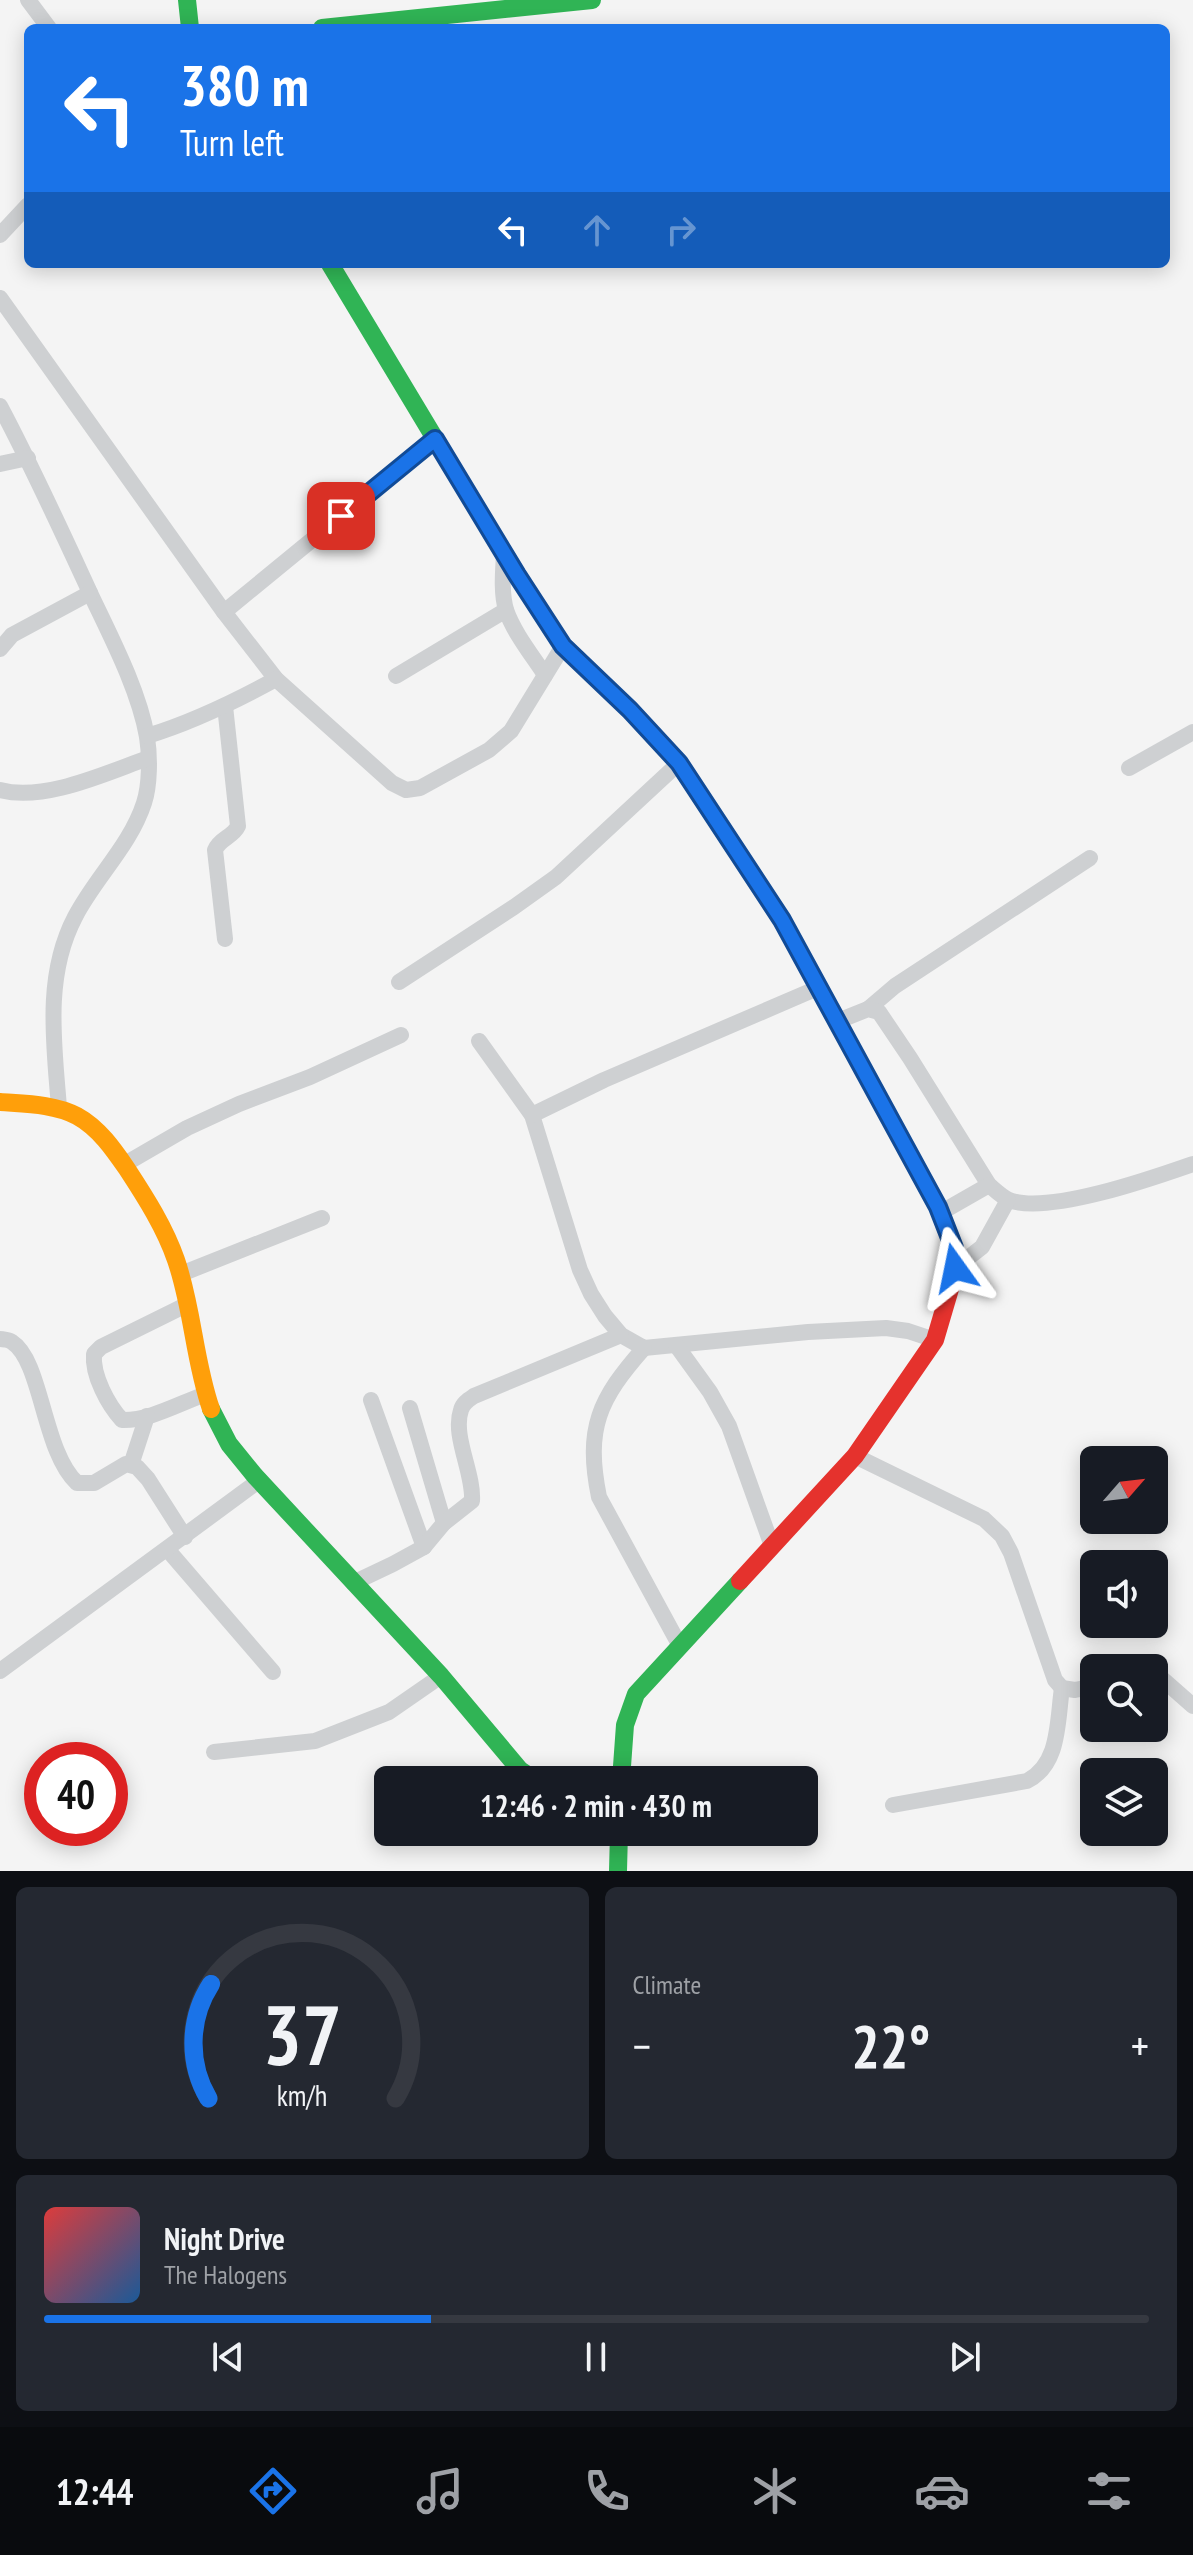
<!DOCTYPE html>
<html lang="en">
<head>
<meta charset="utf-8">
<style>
	body { margin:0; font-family:"PT Sans Narrow",sans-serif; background:#242831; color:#f1f3f6; height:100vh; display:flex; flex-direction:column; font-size:30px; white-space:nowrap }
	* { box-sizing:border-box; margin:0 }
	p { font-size:26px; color:#9ea1a6 }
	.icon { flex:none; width:44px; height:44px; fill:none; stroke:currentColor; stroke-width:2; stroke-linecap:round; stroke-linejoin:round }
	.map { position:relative; height:1871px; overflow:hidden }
	.drawer { display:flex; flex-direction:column; gap:16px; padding:16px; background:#0d0f14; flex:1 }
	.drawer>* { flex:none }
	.guide { position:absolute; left:24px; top:24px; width:1146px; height:244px; border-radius:12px; box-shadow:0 4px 20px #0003; background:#1a73e8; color:#fff; overflow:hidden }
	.needle { width:52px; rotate:62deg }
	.buttons { position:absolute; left:1080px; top:1446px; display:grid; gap:16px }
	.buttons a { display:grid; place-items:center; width:88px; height:88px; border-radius:12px; background:#171b24; box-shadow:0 4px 20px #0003; font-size:40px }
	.speed { position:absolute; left:24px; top:1742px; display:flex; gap:16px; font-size:40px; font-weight:700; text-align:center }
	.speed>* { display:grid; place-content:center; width:104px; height:104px; border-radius:50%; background:#171b24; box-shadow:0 4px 20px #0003; line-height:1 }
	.speed .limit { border:12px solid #d22; background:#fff; color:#111 }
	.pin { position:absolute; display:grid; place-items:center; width:68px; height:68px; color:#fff; margin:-34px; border-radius:16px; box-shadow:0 4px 12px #0006 }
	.me { position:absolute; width:88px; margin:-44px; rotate:348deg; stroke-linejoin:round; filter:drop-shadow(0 0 6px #0008) }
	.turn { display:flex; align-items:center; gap:28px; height:168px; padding:0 24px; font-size:36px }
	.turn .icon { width:104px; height:104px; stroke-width:2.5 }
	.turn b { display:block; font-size:56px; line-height:68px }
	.lanes { display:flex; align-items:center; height:76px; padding:0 24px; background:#0003; justify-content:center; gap:40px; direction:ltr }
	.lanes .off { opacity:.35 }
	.big { font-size:60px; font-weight:800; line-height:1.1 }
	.drawer .card { flex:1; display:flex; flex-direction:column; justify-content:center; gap:12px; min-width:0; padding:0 28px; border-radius:12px; background:#242831 }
	.drawer .dial { align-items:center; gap:0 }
	.dial svg { height:208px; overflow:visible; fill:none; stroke:#363941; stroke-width:7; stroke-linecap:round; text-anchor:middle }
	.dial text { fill:#f1f3f6; stroke:none }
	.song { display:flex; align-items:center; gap:24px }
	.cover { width:96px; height:96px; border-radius:12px; background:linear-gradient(135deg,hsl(0 70% 55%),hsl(210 70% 35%)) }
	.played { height:8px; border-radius:4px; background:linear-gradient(90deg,#1a73e8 35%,#363941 35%) }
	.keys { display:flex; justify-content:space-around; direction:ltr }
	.heat { display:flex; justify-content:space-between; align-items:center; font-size:44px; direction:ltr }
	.drawer .tiles { flex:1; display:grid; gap:16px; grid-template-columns:1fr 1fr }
	.card:last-child { grid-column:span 2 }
	.trip { position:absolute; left:374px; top:1766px; width:444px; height:80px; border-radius:12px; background:#171b24; box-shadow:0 4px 20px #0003; font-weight:800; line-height:80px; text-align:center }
	.menu { display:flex; height:128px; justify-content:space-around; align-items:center; background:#090b0e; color:#9ea1a6 }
	.menu .icon { width:56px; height:56px }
	.menu .selected { color:#1a73e8 }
	.menu b { font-size:36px; color:#f1f3f6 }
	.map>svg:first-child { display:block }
</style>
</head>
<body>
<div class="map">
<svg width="1193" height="1871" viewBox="0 0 1193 1871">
	<rect width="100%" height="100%" fill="#f4f4f4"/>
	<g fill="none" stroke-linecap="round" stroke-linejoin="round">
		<g stroke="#ced0d2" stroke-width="16">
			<path d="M28 0 49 28"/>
			<path d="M0 235 28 205"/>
			<path d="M0 298 224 612 276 679 392 783 406 790 420 788 489 750 511 731 563 646"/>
			<path d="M0 406C33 468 62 532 92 597 112 639 139 691 147 737 150 756 150 785 144 803 130 846 95 878 75 917 44 976 54 1044 59 1107"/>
			<path d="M0 464 28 458"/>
			<path d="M504 554C503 572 501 592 506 610 514 633 532 655 545 675"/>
			<path d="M224 612 435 439"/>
			<path d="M0 649 12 635 90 593"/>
			<path d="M396 676 506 610"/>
			<path d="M225 706 238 826C233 837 220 838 215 850L225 939"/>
			<path d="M147 736C193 722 234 702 276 679"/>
			<path d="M1129 768 1193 732"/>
			<path d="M0 790C44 802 106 773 148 758"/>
			<path d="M399 982 514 907 556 877 679 763"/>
			<path d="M868 1009 895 986 1090 858"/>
			<path d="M838 1021 868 1009 879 1012 910 1058 989 1185C995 1190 1002 1197 1009 1200 1048 1215 1153 1178 1193 1164"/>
			<path d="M479 1041 532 1115 580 1270 591 1294 605 1316 621 1335 644 1348 808 1332 886 1328 908 1331 935 1340"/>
			<path d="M532 1115 604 1080 820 987"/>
			<path d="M125 1164 187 1128 239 1104 310 1077 401 1035"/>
			<path d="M940 1213 989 1185"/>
			<path d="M955 1268 982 1247 1008 1200"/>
			<path d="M181 1274 322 1218"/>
			<path d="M186 1305 101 1347 94 1354C92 1375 108 1405 122 1420 149 1421 180 1403 206 1394"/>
			<path d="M0 1339C2 1339 10 1340 12 1342 42 1361 43 1452 77 1483H94L126 1464 137 1467 148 1479 185 1537"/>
			<path d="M676 1345 710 1392 729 1426 772 1546"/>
			<path d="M644 1348C599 1399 585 1428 599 1497L680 1646"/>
			<path d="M371 1400 424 1547"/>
			<path d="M410 1408 444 1523"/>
			<path d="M855 1456 984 1519 1002 1536 1011 1553 1055 1680 1062 1688 1075 1690 1094 1686"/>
			<path d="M131 1465 147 1416"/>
			<path d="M167 1549 273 1672"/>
			<path d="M353 1583 393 1564 424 1547 444 1523 472 1501C474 1473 452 1436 461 1410 463 1403 468 1400 474 1396L621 1335"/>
			<path d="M0 1671 260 1480"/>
			<path d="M1154 1674 1159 1676 1193 1706"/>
			<path d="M214 1752 315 1741 389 1712 441 1676"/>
			<path d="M893 1805 1027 1781C1060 1764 1057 1722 1062 1688"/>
		</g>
		<g stroke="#30b455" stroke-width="18">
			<path d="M187 0 190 28"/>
			<path d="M322 28 592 0"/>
			<path d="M330 264 517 575 563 646 630 710 679 763 782 920 802 957"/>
			<path d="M211 1409 229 1444 255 1476 441 1676 520 1770 532 1778 540 1780"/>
			<path d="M621 1780 625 1725 636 1694 740 1581"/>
			<path d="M618 1871 619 1832"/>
		</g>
		<g stroke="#ff9f0a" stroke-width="18">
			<path d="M802 957 938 1207 954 1248 955 1272"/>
			<path d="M0 1102C26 1104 54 1104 77 1116 99 1128 114 1150 127 1169 146 1198 165 1228 176 1260 193 1309 194 1360 211 1409"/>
		</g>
		<path stroke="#e5322d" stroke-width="18" d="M740 1581 855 1456 935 1340 955 1272"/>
	</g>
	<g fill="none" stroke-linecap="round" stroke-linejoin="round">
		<defs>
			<path id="route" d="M341 516 435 439 517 575 563 646 630 710 679 763 782 920 938 1207 954 1248 955 1268"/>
		</defs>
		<use href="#route" stroke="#114b97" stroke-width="20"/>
		<use href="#route" stroke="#1a73e8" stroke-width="14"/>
	</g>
</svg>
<div class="buttons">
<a><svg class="needle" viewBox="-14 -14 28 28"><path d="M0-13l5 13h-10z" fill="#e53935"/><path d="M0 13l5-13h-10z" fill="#9ea1a6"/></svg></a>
<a><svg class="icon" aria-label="sound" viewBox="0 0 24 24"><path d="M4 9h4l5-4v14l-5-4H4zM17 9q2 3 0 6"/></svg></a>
<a><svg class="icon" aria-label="search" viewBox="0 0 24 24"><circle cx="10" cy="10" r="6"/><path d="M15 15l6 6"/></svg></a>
<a><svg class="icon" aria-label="layers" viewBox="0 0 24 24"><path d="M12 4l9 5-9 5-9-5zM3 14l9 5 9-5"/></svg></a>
</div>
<div class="speed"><div class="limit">40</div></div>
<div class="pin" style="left:341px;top:516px;background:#d93025"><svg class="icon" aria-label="arrive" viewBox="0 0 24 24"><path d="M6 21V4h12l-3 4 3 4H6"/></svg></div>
<svg class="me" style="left:955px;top:1268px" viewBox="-20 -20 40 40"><path d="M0-17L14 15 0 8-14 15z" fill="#1a73e8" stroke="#fff" stroke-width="4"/></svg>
<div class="trip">12:46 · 2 min · 430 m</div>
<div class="guide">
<div class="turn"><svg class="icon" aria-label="left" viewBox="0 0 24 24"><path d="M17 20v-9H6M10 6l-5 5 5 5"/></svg><div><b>380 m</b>Turn left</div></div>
<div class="lanes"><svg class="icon" aria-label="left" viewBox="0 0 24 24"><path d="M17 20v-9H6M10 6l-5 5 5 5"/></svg><svg class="icon off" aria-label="ahead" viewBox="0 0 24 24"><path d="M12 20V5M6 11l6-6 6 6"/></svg><svg class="icon off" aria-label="right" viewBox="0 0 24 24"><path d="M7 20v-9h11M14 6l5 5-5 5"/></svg></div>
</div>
</div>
<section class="drawer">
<div class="tiles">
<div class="card dial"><svg viewBox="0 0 100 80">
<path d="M14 69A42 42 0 1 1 86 69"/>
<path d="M14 69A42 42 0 0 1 15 25" stroke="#1a73e8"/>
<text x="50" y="56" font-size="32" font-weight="700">37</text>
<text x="50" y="72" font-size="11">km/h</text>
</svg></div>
<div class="card"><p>Climate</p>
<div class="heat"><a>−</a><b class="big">22°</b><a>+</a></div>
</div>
<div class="card">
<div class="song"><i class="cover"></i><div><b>Night Drive</b><p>The Halogens</p></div></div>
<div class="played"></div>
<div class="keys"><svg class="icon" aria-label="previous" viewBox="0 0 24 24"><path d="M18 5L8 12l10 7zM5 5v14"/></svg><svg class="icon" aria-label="pause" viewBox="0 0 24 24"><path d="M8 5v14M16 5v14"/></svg><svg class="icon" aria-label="next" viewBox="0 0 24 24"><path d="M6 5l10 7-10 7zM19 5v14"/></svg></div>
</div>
</div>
</section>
<nav class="menu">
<b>12:44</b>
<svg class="icon selected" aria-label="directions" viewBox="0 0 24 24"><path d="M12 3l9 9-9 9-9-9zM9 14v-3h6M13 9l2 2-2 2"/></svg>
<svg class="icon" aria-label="music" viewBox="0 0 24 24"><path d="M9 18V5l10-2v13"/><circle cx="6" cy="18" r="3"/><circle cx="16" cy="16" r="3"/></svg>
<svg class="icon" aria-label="phone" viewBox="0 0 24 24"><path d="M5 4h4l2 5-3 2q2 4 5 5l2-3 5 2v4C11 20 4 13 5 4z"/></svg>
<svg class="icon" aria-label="climate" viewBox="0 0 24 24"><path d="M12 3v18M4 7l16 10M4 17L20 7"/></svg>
<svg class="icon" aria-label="car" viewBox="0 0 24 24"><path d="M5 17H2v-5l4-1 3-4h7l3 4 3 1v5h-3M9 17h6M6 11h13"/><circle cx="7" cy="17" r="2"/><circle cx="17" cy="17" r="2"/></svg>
<svg class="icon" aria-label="filters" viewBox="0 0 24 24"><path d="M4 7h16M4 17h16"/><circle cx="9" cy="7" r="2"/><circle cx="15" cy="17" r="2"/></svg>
</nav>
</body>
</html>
